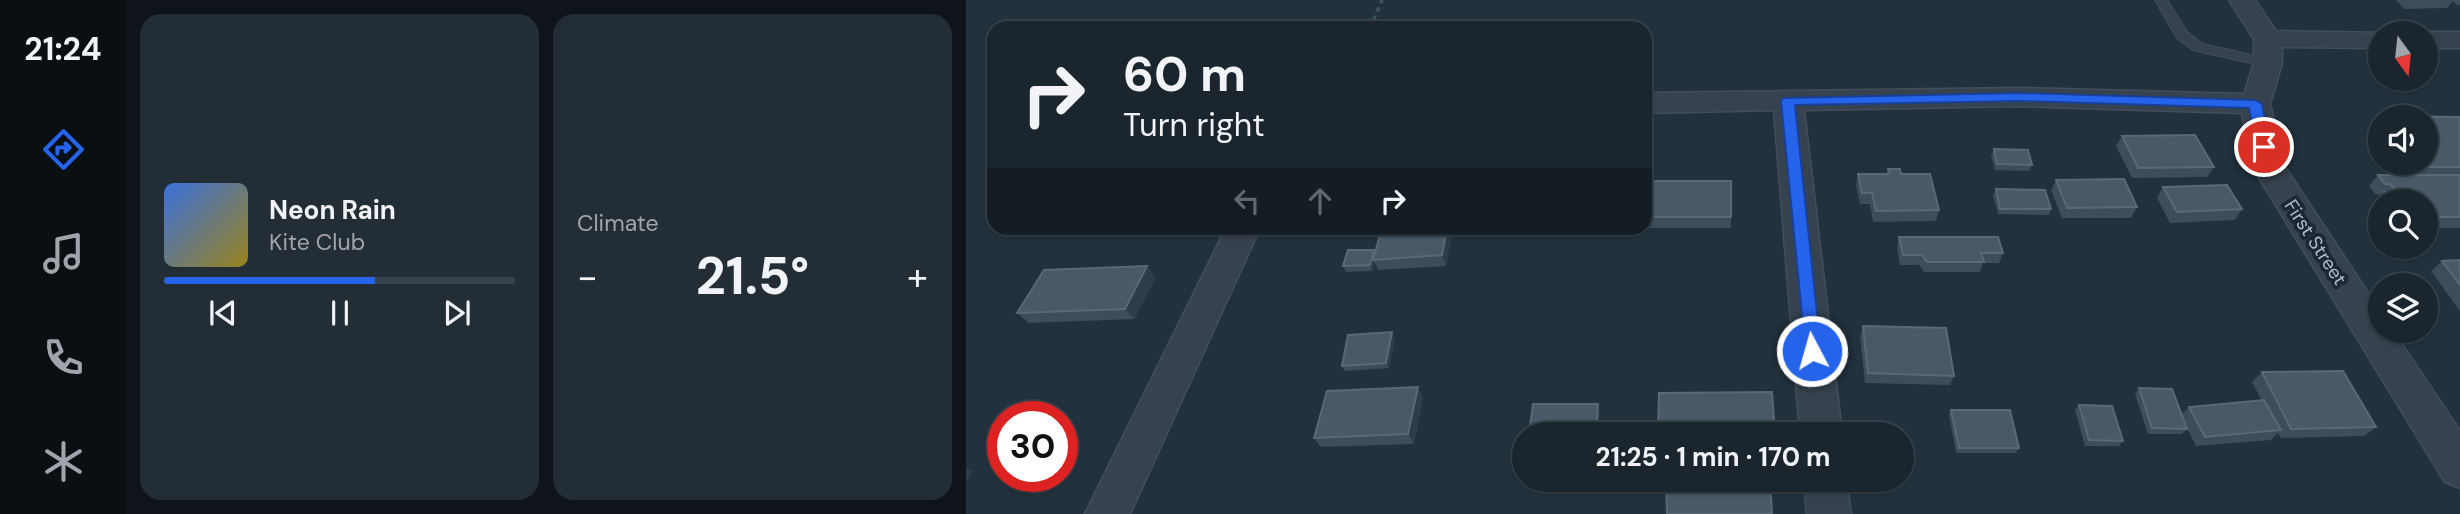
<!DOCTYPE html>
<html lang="en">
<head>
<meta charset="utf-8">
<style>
	body { margin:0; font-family:"DM Sans",sans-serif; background:#232d36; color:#f1f3f6; height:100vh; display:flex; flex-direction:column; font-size:26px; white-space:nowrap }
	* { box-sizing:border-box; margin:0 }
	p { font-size:23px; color:#9fa5aa }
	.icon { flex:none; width:38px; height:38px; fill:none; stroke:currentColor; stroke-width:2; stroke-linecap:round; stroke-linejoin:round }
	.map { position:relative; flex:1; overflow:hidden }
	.details { display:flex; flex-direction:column; gap:14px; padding:14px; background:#0e1419; width:840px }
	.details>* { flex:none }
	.hud { position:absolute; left:21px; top:21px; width:665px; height:214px; border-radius:21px; box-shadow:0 2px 5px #0004,0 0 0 2px #38424a; background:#1a252e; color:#f1f3f6; overflow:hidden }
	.needle { width:46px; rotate:165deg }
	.buttons { position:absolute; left:1402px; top:21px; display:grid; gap:14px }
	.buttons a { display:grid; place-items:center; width:70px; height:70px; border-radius:50%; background:#1a252e; box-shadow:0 2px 5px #0004,0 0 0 2px #38424a; font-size:35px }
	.speed { position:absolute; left:21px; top:401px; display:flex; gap:14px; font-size:35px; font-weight:700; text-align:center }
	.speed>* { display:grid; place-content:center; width:91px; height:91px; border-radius:50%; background:#1a252e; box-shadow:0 2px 5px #0004,0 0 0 2px #38424a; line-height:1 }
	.speed .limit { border:10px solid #d22; background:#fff; color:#111 }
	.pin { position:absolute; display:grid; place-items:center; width:60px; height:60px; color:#fff; margin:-30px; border:4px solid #fff; border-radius:50%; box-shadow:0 2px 7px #0007 }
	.me { position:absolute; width:77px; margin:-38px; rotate:354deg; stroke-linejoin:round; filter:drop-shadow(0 0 5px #0008) }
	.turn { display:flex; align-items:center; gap:24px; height:147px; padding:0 21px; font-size:32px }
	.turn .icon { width:91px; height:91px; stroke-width:2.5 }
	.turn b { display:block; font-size:49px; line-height:60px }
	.lanes { display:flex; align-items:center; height:66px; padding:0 21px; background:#0003; justify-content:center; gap:35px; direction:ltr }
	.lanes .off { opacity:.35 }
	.big { font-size:52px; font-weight:700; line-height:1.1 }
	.details .tile { flex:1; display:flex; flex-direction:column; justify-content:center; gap:10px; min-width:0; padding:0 24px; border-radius:21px; background:#232d36 }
	.song { display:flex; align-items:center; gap:21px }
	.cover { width:84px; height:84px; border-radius:10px; background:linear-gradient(135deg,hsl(220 70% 55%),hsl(50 70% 35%)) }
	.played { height:7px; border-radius:4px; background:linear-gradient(90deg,#2563eb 60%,#38424a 60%) }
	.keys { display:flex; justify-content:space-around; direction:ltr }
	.heat { display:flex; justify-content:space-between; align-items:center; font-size:38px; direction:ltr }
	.details .tiles { flex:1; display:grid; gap:14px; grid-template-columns:repeat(2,1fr) }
	.trip { position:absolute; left:546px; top:422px; width:402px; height:70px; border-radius:35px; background:#1a252e; box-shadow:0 2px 5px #0004,0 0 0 2px #38424a; font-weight:700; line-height:70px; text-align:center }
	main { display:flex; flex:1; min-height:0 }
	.tab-bar { display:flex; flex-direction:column; width:126px; justify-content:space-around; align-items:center; background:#0a0f12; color:#9fa5aa }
	.tab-bar .icon { width:49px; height:49px }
	.tab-bar .active { color:#2563eb }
	.tab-bar b { font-size:32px; color:#f1f3f6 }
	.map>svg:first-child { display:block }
</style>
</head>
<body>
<main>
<nav class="tab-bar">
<b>21:24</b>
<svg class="icon active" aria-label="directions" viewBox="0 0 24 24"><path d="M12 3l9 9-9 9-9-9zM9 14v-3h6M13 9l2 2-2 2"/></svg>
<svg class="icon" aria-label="music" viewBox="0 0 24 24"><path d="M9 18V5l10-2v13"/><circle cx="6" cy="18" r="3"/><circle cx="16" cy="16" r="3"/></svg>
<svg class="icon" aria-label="phone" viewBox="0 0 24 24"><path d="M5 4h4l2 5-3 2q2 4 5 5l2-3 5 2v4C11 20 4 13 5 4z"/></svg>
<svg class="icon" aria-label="climate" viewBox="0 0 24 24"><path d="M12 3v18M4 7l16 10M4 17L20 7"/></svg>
</nav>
<section class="details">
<div class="tiles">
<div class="tile">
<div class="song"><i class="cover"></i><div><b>Neon Rain</b><p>Kite Club</p></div></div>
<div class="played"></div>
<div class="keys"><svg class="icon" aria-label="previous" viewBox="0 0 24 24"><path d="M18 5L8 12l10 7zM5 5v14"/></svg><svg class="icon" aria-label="pause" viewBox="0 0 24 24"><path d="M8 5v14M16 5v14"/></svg><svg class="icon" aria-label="next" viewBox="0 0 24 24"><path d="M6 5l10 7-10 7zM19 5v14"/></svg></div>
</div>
<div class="tile"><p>Climate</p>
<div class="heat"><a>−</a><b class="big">21.5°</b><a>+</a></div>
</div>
</div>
</section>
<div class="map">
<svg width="1494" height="514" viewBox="0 0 1494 514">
	<rect width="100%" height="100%" fill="#22313d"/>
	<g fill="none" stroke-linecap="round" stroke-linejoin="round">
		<defs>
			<path id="lane" d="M1189 0H1201L1221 32 1237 44 1307 60 1309 63 1302 67 1227 50 1211 38Z"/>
			<g id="street">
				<path d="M1263 0H1289L1310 31 1420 33H1414V48L1316 47V63L1304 104 1319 167 1414 311V331H1427L1494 431V488L1479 482 1287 168 1276 113 1054 106 838 110 876 434H834L808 110 679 113V93L1054 88 1278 94 1288 63V39Z"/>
				<path d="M1460 32H1494V48H1460V33H1454Z"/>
				<path d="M260 228H294L164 514H119Z"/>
				<path d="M838 480H880L885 514H841Z"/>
			</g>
		</defs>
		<use href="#lane" stroke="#424e59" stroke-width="2"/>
		<use href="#street" stroke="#424e59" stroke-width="3"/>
		<path stroke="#3d5655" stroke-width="3.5" stroke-dasharray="4.5 4.5" stroke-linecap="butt" d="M404 28 416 0"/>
		<use href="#lane" fill="#36424d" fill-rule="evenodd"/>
		<use href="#street" fill="#36424d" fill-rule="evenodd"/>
	</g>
	<g fill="#3d4d5b">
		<path d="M1430 0H1494V5H1491L1487 1 1481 8 1438 9Z"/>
		<path d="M1415 116 1494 117V228H1460V201H1414V210L1409 203 1415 195 1409 194 1403 186 1412 175H1443L1434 163H1460V117H1414V137L1406 127Z"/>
		<path d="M1156 136 1248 167 1241 177 1166 178 1150 146Z"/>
		<path d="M1028 149 1066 165 1063 171 1029 170 1025 155Z"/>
		<path d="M922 169 935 174 973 210 970 221 907 222 904 204H894L890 185 892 174H921Z"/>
		<path d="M1090 180 1171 207 1165 218H1096L1085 190Z"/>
		<path d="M765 181V228H681L680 217Z"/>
		<path d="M1197 187 1276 209 1269 220 1204 223 1191 198Z"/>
		<path d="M1030 189 1085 209 1083 215 1032 214 1027 195Z"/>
		<path d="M67 228H128L122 235 70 231Z"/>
		<path d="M486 230 480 266 412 270 409 263 406 271 380 272 377 266 408 250 409 252Z"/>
		<path d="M933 237 1037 253 1033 263H1017L1014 272H958L953 265H934L931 248Z"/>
		<path d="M1494 260V311L1465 271 1476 261Z"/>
		<path d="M190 277 168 319 63 323 51 313Z"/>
		<path d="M897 326 988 376 984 385 899 383 894 336Z"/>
		<path d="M429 338 423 368 379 371 376 366Z"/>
		<path d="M1296 372 1410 427 1398 436 1315 438 1312 433 1305 440 1230 446 1221 428V429L1216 434H1182L1169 394 1173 388 1215 415 1223 407 1296 401 1286 382Z"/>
		<path d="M457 397 448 444 355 447 348 438Z"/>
		<path d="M1113 405 1157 441 1153 446H1119L1109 410Z"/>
		<path d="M985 410 1053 448 1050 453H990L983 415Z"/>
	</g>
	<g fill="#2d3d4a">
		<path d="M116 228H128L122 235Z"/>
		<path d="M481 228H486V230L480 266 476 255Z"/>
		<path d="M408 250 411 255 407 260 409 263 406 271 404 265Z"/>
		<path d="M181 266 190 277 168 319 159 309Z"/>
		<path d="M426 332 429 338 423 368 420 363Z"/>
		<path d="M452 387 457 397 448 444 442 434Z"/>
		<path d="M632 404 634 413 632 434H630Z"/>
		<path d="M0 467 7 471 0 483Z"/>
	</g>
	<g fill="#495967" stroke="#5a6976" stroke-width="2">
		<path d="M1415 116 1494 117V167H1455L1452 163H1460V117H1416Z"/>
		<path d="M1229 135 1248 167 1172 168 1156 136Z"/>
		<path d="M1028 149 1062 150 1066 165 1031 164Z"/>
		<path d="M922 169H934L935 174H964L973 210 910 211 906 193H896L892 174H923Z"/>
		<path d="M1412 175H1494V217H1460V201H1425L1418 192H1431L1424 184H1419Z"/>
		<path d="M1158 179 1171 207 1101 208 1090 180Z"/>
		<path d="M683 181H765V217H680Z"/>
		<path d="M1261 185 1276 209 1211 212 1197 187Z"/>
		<path d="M1030 189 1079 190 1085 209H1034Z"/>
		<path d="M416 228H481L476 255 407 260Z"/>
		<path d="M933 237H1032L1037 253H1015L1018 262H961L956 255H937Z"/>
		<path d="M382 250H408L404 265 377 266Z"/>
		<path d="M1494 260V285L1476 261Z"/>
		<path d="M181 266 159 309 51 313 78 270Z"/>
		<path d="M897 326 980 328 988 376 902 373Z"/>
		<path d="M426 332 420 363 376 366 382 335Z"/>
		<path d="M1377 371 1410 427 1325 429 1296 372Z"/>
		<path d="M452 387 442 434 348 438 361 391Z"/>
		<path d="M1173 388 1206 389 1221 429 1186 428Z"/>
		<path d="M806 392 809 434H692L693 393Z"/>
		<path d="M1298 400 1315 430 1239 437 1223 407Z"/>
		<path d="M567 404H632L630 434H563Z"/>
		<path d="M1113 405 1146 406 1157 441 1123 440Z"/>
		<path d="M985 410H1044L1053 448H993Z"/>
		<path d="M700 480H804L806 514H701Z"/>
	</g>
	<path fill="#2563eb" stroke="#184099" stroke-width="2" d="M1054 93 1289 100 1296 104 1305 147 1298 152 1291 147 1283 108 1054 101 829 105 855 351 853 356 846 358 840 356 815 101 817 98Z"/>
	<g text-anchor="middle" stroke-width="7" stroke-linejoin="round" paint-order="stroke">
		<g font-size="19" fill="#b2bdc8" stroke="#1b2732">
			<text transform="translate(1350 242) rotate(57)" y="7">First Street</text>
		</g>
	</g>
</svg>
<div class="buttons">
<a><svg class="needle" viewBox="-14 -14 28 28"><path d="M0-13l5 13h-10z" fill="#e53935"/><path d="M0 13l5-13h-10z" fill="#9fa5aa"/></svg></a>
<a><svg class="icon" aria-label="sound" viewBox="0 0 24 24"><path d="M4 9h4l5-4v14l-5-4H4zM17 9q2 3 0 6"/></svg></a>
<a><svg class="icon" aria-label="search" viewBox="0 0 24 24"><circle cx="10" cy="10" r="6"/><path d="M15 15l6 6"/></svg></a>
<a><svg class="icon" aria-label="layers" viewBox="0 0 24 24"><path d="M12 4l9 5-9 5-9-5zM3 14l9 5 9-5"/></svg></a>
</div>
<div class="speed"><div class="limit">30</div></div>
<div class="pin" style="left:1298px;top:147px;background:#d93025"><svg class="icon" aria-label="arrive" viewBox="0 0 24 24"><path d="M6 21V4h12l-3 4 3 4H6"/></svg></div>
<svg class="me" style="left:846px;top:351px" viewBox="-20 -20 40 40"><circle r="17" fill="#2563eb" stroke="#fff" stroke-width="3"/><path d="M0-11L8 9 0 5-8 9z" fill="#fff"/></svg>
<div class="trip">21:25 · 1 min · 170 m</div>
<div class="hud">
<div class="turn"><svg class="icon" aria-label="right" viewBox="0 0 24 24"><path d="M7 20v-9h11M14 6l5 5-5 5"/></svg><div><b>60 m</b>Turn right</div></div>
<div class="lanes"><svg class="icon off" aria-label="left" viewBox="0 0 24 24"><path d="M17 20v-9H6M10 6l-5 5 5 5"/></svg><svg class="icon off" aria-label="ahead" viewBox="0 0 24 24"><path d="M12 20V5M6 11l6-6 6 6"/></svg><svg class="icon" aria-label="right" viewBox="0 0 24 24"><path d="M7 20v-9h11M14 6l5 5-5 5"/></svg></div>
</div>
</div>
</main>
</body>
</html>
